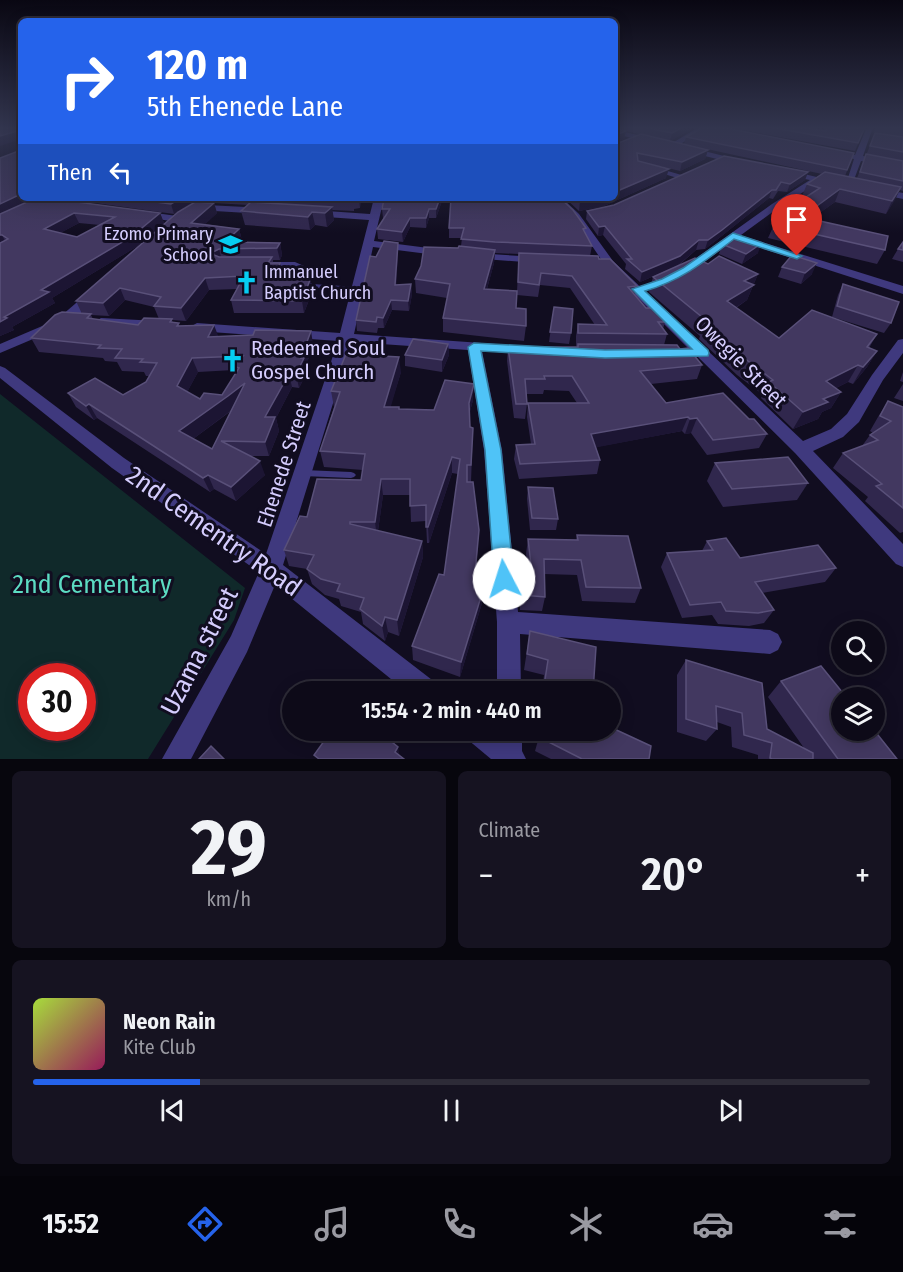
<!DOCTYPE html>
<html lang="en">
<head>
<meta charset="utf-8">
<style>
	body { margin:0; font-family:"Fira Sans Condensed",sans-serif; background:#161321; color:#f1f3f6; height:100vh; display:flex; flex-direction:column; font-size:22px; white-space:nowrap }
	* { box-sizing:border-box; margin:0 }
	p { font-size:20px; color:#9a9aa2 }
	.icon { flex:none; width:33px; height:33px; fill:none; stroke:currentColor; stroke-width:2; stroke-linecap:round; stroke-linejoin:round }
	.map { position:relative; height:759px; overflow:hidden }
	.panel { display:flex; flex-direction:column; gap:12px; padding:12px; background:#07060d; flex:1 }
	.panel>* { flex:none }
	.top-card { position:absolute; left:18px; top:18px; width:600px; height:183px; border-radius:9px; box-shadow:0 3px 15px #0003,0 0 0 2px #2d2b37; background:#2563eb; color:#fff; overflow:hidden }
	.controls { position:absolute; left:831px; top:621px; display:grid; gap:12px }
	.controls a { display:grid; place-items:center; width:54px; height:54px; border-radius:50%; background:#0d0a18; box-shadow:0 3px 15px #0003,0 0 0 2px #2d2b37; font-size:30px }
	.speed { position:absolute; left:18px; top:663px; display:flex; gap:12px; font-size:30px; font-weight:700; text-align:center }
	.speed>* { display:grid; place-content:center; width:78px; height:78px; border-radius:50%; background:#0d0a18; box-shadow:0 3px 15px #0003,0 0 0 2px #2d2b37; line-height:1 }
	.speed .limit { border:9px solid #d22; background:#fff; color:#111 }
	.pin { position:absolute; display:grid; place-items:center; width:51px; height:51px; color:#fff; margin:-62px -26px; border-radius:50% 50% 50% 0; rotate:-45deg; box-shadow:0 0 6px #0007 }
	.pin .icon { rotate:45deg }
	.me { position:absolute; width:66px; margin:-33px; rotate:355deg; stroke-linejoin:round; filter:drop-shadow(0 0 4px #0008) }
	.turn { display:flex; align-items:center; gap:21px; height:126px; padding:0 30px; font-size:27px }
	.turn .icon { width:78px; height:78px; stroke-width:2.5 }
	.turn b { display:block; font-size:42px; line-height:51px }
	.then { display:flex; align-items:center; height:57px; padding:0 30px; background:#0003; gap:12px; font-size:22px }
	.big { font-size:45px; font-weight:600; line-height:1.1 }
	.panel .card { flex:1; display:flex; flex-direction:column; justify-content:center; gap:9px; min-width:0; padding:0 21px; border-radius:9px; background:#161321 }
	.panel .dial { align-items:center; gap:0 }
	.dial b { font-size:78px; line-height:1 }
	.song { display:flex; align-items:center; gap:18px }
	.cover { width:72px; height:72px; border-radius:9px; background:linear-gradient(135deg,hsl(80 70% 55%),hsl(330 70% 35%)) }
	.played { height:6px; border-radius:3px; background:linear-gradient(90deg,#2563eb 20%,#2d2b37 20%) }
	.keys { display:flex; justify-content:space-around; direction:ltr }
	.heat { display:flex; justify-content:space-between; align-items:center; font-size:33px; direction:ltr }
	.panel .tiles { flex:1; display:grid; gap:12px; grid-template-columns:1fr 1fr }
	.card:last-child { grid-column:span 2 }
	.trip { position:absolute; left:282px; top:681px; width:339px; height:60px; border-radius:30px; background:#0d0a18; box-shadow:0 3px 15px #0003,0 0 0 2px #2d2b37; font-weight:600; line-height:60px; text-align:center }
	.dock { display:flex; height:96px; justify-content:space-around; align-items:center; background:#05040a; color:#9a9aa2 }
	.dock .icon { width:42px; height:42px }
	.dock .on { color:#2563eb }
	.dock b { font-size:27px; color:#f1f3f6 }
	.map>svg:first-child { display:block }
</style>
</head>
<body>
<div class="map">
<svg width="903" height="759" viewBox="0 0 903 759">
	<rect width="100%" height="100%" fill="#110d20"/>
	<path fill="#10292a" fill-rule="evenodd" d="M0 394 245 588 234 620 148 759H0ZM32 676H82V728H32Z"/>
	<g fill="none" stroke-linecap="round" stroke-linejoin="round">
		<g fill="#3f397e" fill-rule="evenodd">
			<path d="M295 262 304 266 309 282 312 284 357 287 360 289 357 291 308 287 303 283 299 268 294 266H271L268 264 271 262Z"/>
			<path d="M303 470 351 472 354 473 356 475 354 477 351 478 303 476 300 475 299 473 300 471Z"/>
		</g>
		<g fill="#3f397e" fill-rule="evenodd">
			<path d="M699 127H707L676 147 669 145Z"/>
			<path d="M867 127H873L863 156 903 164V168L861 161 852 185 845 187 854 159 828 153 832 151 855 155Z"/>
			<path d="M615 130 656 139 657 141 653 143 615 134Z"/>
			<path d="M688 147 740 160 741 162 737 164 685 151V147Z"/>
			<path d="M647 165 685 176 681 179 647 169Z"/>
			<path d="M787 170 838 182 834 185 819 182 778 208 689 273H681V269L772 204 810 180 784 175 783 173Z"/>
			<path d="M878 188 903 193V199L875 193 874 191Z"/>
			<path d="M203 198H214L206 205 264 208 269 211 264 214 198 210 190 215H184V211Z"/>
			<path d="M374 198H384L374 241 444 250 449 253 444 256 373 247 354 334 526 346 533 350 526 354 482 351 502 450 518 612 770 630 778 634 782 642 778 650 770 654 520 634 521 692H497V622L484 450 468 350 352 342 283 565 436 683 439 692H407L275 585 247 652 191 759H162L231 636 259 572 112 468 0 378V366L5 368 124 458 266 554 338 341 197 331 190 327 197 323 340 333 369 220 312 216 307 213 312 210 370 214Z"/>
			<path d="M552 198H562L579 214 613 261 803 441 831 429 847 414 872 375 898 340 903 339V353L883 380 859 422 843 437 813 451 903 544V567L896 564 795 453 698 357 668 356 666 353 668 350 689 349 605 265 573 218Z"/>
			<path d="M141 211 177 216 182 219 177 222 138 216 136 214Z"/>
			<path d="M743 236 903 286V294L739 241 738 239Z"/>
			<path d="M474 253 537 257 543 260 537 263 470 258 468 256Z"/>
			<path d="M94 290 98 291V297L71 322H61L59 319 61 316 90 291Z"/>
			<path d="M101 318 158 321 165 325 158 329 96 325 94 322Z"/>
			<path d="M54 321 59 322 61 325 59 328 0 353V344Z"/>
			<path d="M463 730H522V751L526 759H491L467 739Z"/>
		</g>
	</g>
	<g fill="#30274d" fill-rule="evenodd">
		<path d="M615 127H695L670 141 626 131 624 139 616 142V144L708 150 705 159 680 171 660 166 666 178 604 206 579 211 565 198H615Z"/>
		<path d="M726 127H800L825 131 826 127H865L855 151Z"/>
		<path d="M874 127H903V137L874 132 875 128Z"/>
		<path d="M875 133 903 137V191L900 190 886 214 835 202 811 219 885 250 877 264 768 238 774 225 805 197 802 196 807 184 822 174 684 144 686 137 854 153 845 176 857 178Z"/>
		<path d="M0 158 21 198 160 213 164 223 136 247 52 298 55 303 12 327 14 330 0 336ZM79 223 100 225 77 237 60 233Z"/>
		<path d="M808 172 805 180 787 192 778 191 773 199 769 198 718 239 705 249 696 250 678 266 708 264 758 274 747 300 736 308 779 338 877 334 869 348 877 351 867 367 853 384 848 382 836 388 841 392 831 408 822 412 818 419 793 429 761 398 763 395 737 375 699 339 700 336 649 292 653 277 666 271 640 282 625 269 626 264 603 235 598 236 586 219 587 211Z"/>
		<path d="M59 198H199L174 214Z"/>
		<path d="M210 198H361L360 208 354 209V211L332 210 334 220 327 227 315 225 310 230 245 225 241 211 248 205 214 203 217 213 205 224 239 229 242 240 240 242 280 243 282 255 280 260H273V263L282 275 281 279 310 280 312 292 304 313H234L231 300 237 289 209 290 186 321 172 320 173 323 180 326 218 337 313 344 306 366 307 372 299 388 292 387 276 418 279 431 269 456H250L265 475 236 501 214 489 210 492 97 418 94 420 76 407 68 393 123 395 146 382 149 376H146L144 372 122 371 117 362 105 361 103 358 39 352 31 338 82 314 76 301 211 202ZM125 300 154 307 159 319 138 325 93 319 91 315 109 316ZM234 370 235 374 222 395 200 399 187 392 198 372ZM231 411 212 449 193 439Z"/>
		<path d="M384 198H443L436 218H429L426 228 410 227 403 242 378 239 377 229 384 218H383L382 209Z"/>
		<path d="M449 228 585 233 592 246 590 256 599 259 637 286 635 295 646 308 665 322 663 329 667 334 664 345 680 349 702 365 697 379 651 384 666 403 749 419 767 434 759 448 707 455 691 433 685 434 682 431 596 447 600 460 597 474 519 479 514 459 516 445 531 444 527 417 528 403H577L569 391 544 390 543 394H526L527 404 525 419 514 418 507 361 508 347H577L576 346V336L578 324 595 325 570 288 540 285 538 297 517 295 516 308 526 326 524 341 443 332V318L447 298 416 293 415 279 461 246 462 238H449ZM495 253 519 254 517 291 487 289 494 263Z"/>
		<path d="M903 242V262L892 259 898 249Z"/>
		<path d="M722 244 758 253 742 264 719 254Z"/>
		<path d="M398 252 396 285 411 284 412 294 409 311 392 310 384 328H378L377 333 357 331 356 320 376 257Z"/>
		<path d="M782 267 812 274 801 284 778 277Z"/>
		<path d="M843 284 891 323 884 333 832 317 838 295Z"/>
		<path d="M554 307 571 333 569 344 549 342Z"/>
		<path d="M448 344 449 355 442 372 405 366V355Z"/>
		<path d="M401 372 390 407 399 409 434 410 473 400 469 415 470 427 473 428 471 482 479 530 475 584 484 587 482 603 460 677 413 660 412 646 444 575 458 474 452 473 429 543H427L426 521 411 522 410 495H383L378 531 422 541 423 557 399 636 388 632 385 641 363 624 361 612 341 606 339 599 325 595 312 584 307 569 289 566 284 550 307 517 361 480 363 470 324 467 320 451 334 407 331 391Z"/>
		<path d="M903 372V382L900 381Z"/>
		<path d="M903 384V401L894 398Z"/>
		<path d="M888 401 903 407V532L900 533 865 501 868 497 833 468 843 453 862 446 870 435 873 433 870 431 878 417Z"/>
		<path d="M715 463 808 483 797 500 723 507 707 481Z"/>
		<path d="M528 487 558 519 556 530H530L527 499Z"/>
		<path d="M577 535 641 588 635 603 582 601 577 575 544 574 545 597 542 611 520 610V579L523 564H527L526 554 528 539 576 540Z"/>
		<path d="M707 541 740 558 836 568 825 582 762 593 774 610 764 623 749 626 718 624 712 615 682 618 661 567 667 553 702 551Z"/>
		<path d="M530 631 593 692H542L544 675 524 670Z"/>
		<path d="M686 660 767 729 804 748 768 697 781 681 897 759H758V755L732 747 731 727 717 722V729L706 741 677 732V675Z"/>
		<path d="M541 730 649 759H551L535 751Z"/>
	</g>
	<g fill="#1c1533">
		<path d="M683 127H695L670 141 672 133Z"/>
		<path d="M21 130V139L0 146V136Z"/>
		<path d="M626 131 624 139 615 143 616 135Z"/>
		<path d="M708 150 705 159 680 171 682 162Z"/>
		<path d="M669 169 666 178 604 206 579 211 580 201 597 198H615V192Z"/>
		<path d="M808 172 805 180 787 192 790 184Z"/>
		<path d="M901 187 895 200 886 214 892 201Z"/>
		<path d="M840 189 835 202 796 230 802 217Z"/>
		<path d="M772 190 769 198 718 239 705 249 708 240Z"/>
		<path d="M21 194V198H37L0 216V204Z"/>
		<path d="M181 198H199L174 214 171 204Z"/>
		<path d="M359 198H361L360 208 359 199Z"/>
		<path d="M440 198H443L436 218V209Z"/>
		<path d="M214 203 217 213 195 234 191 223Z"/>
		<path d="M332 207 334 220 327 227 325 213Z"/>
		<path d="M429 209V218L426 228V218Z"/>
		<path d="M312 212 315 225 310 230 308 217Z"/>
		<path d="M74 213 79 223 49 239 44 229Z"/>
		<path d="M160 213 164 223 136 247 52 298 55 303 12 327 14 330 0 336V322L4 317 41 290Z"/>
		<path d="M410 218V227L403 242 402 232Z"/>
		<path d="M605 226 603 235 598 236 599 227Z"/>
		<path d="M239 229 242 240 233 249 225 242Z"/>
		<path d="M0 235H2L7 245 0 246Z"/>
		<path d="M699 240 696 250 677 266 640 282 642 272Z"/>
		<path d="M280 243 282 255 280 260 277 248Z"/>
		<path d="M398 243V252L396 295 395 285Z"/>
		<path d="M762 243 758 253 742 264 746 254Z"/>
		<path d="M219 249 222 261 217 264 213 252Z"/>
		<path d="M495 250 494 263 483 303 484 289Z"/>
		<path d="M280 263 282 275 277 292 274 279Z"/>
		<path d="M817 263 812 274 801 284 805 273Z"/>
		<path d="M758 274 747 300 721 317 727 301 744 281Z"/>
		<path d="M205 278 209 290 186 321 181 308Z"/>
		<path d="M310 280 312 292 304 313 302 301Z"/>
		<path d="M411 284 412 294 409 311 408 301Z"/>
		<path d="M120 288 125 300 109 316 103 303Z"/>
		<path d="M391 300 392 310 384 328 383 318Z"/>
		<path d="M214 325 219 338 208 337Z"/>
		<path d="M311 331 313 344 306 366 307 372 299 388 296 374Z"/>
		<path d="M448 344 449 355 442 372V360Z"/>
		<path d="M877 351 867 367 853 384 863 367Z"/>
		<path d="M399 357 401 372 386 423 384 407Z"/>
		<path d="M192 358 198 372 183 400 177 386Z"/>
		<path d="M858 365 848 382 816 398 826 381Z"/>
		<path d="M289 374 292 387 276 418 279 431 269 456 265 442V417Z"/>
		<path d="M245 383 249 397 185 445 179 431Z"/>
		<path d="M474 384 473 400 468 419 469 403Z"/>
		<path d="M841 392 831 408 822 412 818 419 793 429 803 412 823 399Z"/>
		<path d="M89 404 97 418 94 420 86 406Z"/>
		<path d="M688 417 682 431 588 449 591 434Z"/>
		<path d="M697 418 691 433 685 434 690 419Z"/>
		<path d="M452 457V473L429 543 428 527Z"/>
		<path d="M260 461 265 475 236 501 231 487Z"/>
		<path d="M208 475 214 489 210 492 203 478Z"/>
		<path d="M381 479 383 495 377 538 375 522Z"/>
		<path d="M422 541 423 557 399 636 397 620Z"/>
		<path d="M484 587 482 603 460 677 461 662Z"/>
		<path d="M385 617 388 632 385 641 382 626Z"/>
		<path d="M398 747 400 758 395 752Z"/>
	</g>
	<g fill="#423860" stroke="#595079" stroke-width="1.5" fill-rule="evenodd">
		<path d="M0 127H21V130L0 136Z"/>
		<path d="M643 127H683L672 133Z"/>
		<path d="M704 127H721L854 153 847 170 686 137Z"/>
		<path d="M769 127H800L826 131 827 127H865L858 143Z"/>
		<path d="M615 128 626 131 616 135V144L641 134 708 150 682 162 637 153 638 161 669 169 615 192Z"/>
		<path d="M875 133 903 137V152L870 146Z"/>
		<path d="M21 150V194L0 204V158Z"/>
		<path d="M866 154 903 161V181L860 172Z"/>
		<path d="M724 156 808 172 790 184 781 182 776 190H772L722 230 708 240H699L680 256 642 272 627 259H632L605 226 599 227 587 211 614 205Z"/>
		<path d="M825 172 901 187 892 201 840 189 802 217 888 236 885 250 774 225 780 214 820 188 807 184Z"/>
		<path d="M36 198H47L160 213 131 237 41 290 49 292 4 317 7 318 0 322V243L8 239 2 235H0V214ZM74 213 115 217 77 237 44 229Z"/>
		<path d="M125 198H181L171 204Z"/>
		<path d="M289 198H359V199H353L352 201Z"/>
		<path d="M384 198H440L436 209H429L426 218H410L402 232 377 229 390 209H382Z"/>
		<path d="M451 198H560L573 210 586 228 583 229 592 246 495 242 461 239 464 228H449Z"/>
		<path d="M577 198H597L580 201Z"/>
		<path d="M195 202 214 203 191 223 239 229 225 242 280 243 277 248 219 249 213 252 214 255 219 257H272L268 263H280L274 279 310 280 302 301 231 300 244 276 205 278 181 308 154 306 161 297 120 288 103 303 76 301 178 212Z"/>
		<path d="M251 202 332 207 325 213 312 212 308 217 241 211Z"/>
		<path d="M736 235 762 243 746 254 722 244Z"/>
		<path d="M384 241 398 243 395 285 411 284 408 301 391 300 383 318 377 317 376 322 356 320 370 256 376 257Z"/>
		<path d="M903 242V250L898 249Z"/>
		<path d="M459 246 495 250 484 289 517 291 516 308 526 309V326L443 318 450 284 415 279 421 266 424 247 458 248Z"/>
		<path d="M519 253 598 256 599 259H610L637 286 628 287 646 308H654L665 322H658L667 334 578 333V324L607 325 572 276 541 273 539 285 518 282Z"/>
		<path d="M792 255 817 263 805 273 782 267Z"/>
		<path d="M719 256 758 274 744 281 754 285 727 301 779 338 812 310 877 334 867 347 877 351 863 367 858 365 826 381 841 392 823 399 828 402 803 412 769 382 773 380 744 358 705 323 708 322 653 277 695 258 708 264Z"/>
		<path d="M843 284 899 302 891 323 837 306Z"/>
		<path d="M554 307 573 309 571 333 550 332Z"/>
		<path d="M62 312 91 314 87 318 138 325 144 318 172 319 170 322 179 323 177 326 214 325 208 337 253 335 255 330 311 331 301 358H304L296 374H289L265 417H275L265 442 221 441 260 461 231 487 208 475 203 478 89 404 86 406 68 393 95 378 123 395 146 382 157 363 140 362 143 359 115 358 122 349 98 348 101 345 31 338 55 315ZM243 356 233 366 239 368 222 395 204 393 200 399 177 386 192 358ZM245 383 212 449 179 431 228 396Z"/>
		<path d="M413 339 448 344 442 360 405 355Z"/>
		<path d="M578 344 677 345 680 349 688 348 702 365 640 371 666 403 723 393 749 419H754L767 434 713 440 697 418 690 419 688 417 591 434 600 460 520 464 516 445 535 444 528 403H589L572 376H544L545 379H525L527 404H516L508 347H578Z"/>
		<path d="M346 354 399 357 384 407H399V409L434 410 445 380 474 384 469 403 470 427 473 428 471 465H467V482H473L479 530 474 584 484 587 461 662 412 646 439 574 444 575 460 459 452 457 428 527H426V505L410 506V479H381L375 522H350V524L422 541 397 620 385 617 382 626 360 609 364 598 337 591 340 584 321 579 307 569 314 555 284 550 300 516 307 517 317 479 361 480 365 454 320 451 340 392 331 391Z"/>
		<path d="M888 401 903 407V508L876 486 882 484 843 453 878 440 870 435 891 421 880 416Z"/>
		<path d="M788 457 808 483 732 489 715 463Z"/>
		<path d="M528 487 553 488 558 519 532 518Z"/>
		<path d="M577 535 628 536 641 588 586 587 581 560 544 559 545 597 522 595 523 564 531 565 528 539 578 540Z"/>
		<path d="M726 538 740 558 818 545 836 568 755 582 774 610 758 613 726 611 721 602 690 605 667 553 713 550 707 541Z"/>
		<path d="M530 631 596 647 593 692H553L554 689 544 686 548 660 527 654Z"/>
		<path d="M686 660 762 683 767 729 813 753V759H772L770 758 772 743 744 735 742 713 716 706 717 729 686 719Z"/>
		<path d="M821 666 847 698H842V730H874L897 759H838L781 681Z"/>
		<path d="M610 727 651 746 649 759H582L539 737 541 730H610Z"/>
		<path d="M332 730H377L398 747 395 752 404 759H319L314 755Z"/>
		<path d="M211 746 224 759H199Z"/>
	</g>
	<linearGradient id="sky" x2="0" y2="1"><stop stop-color="#090712"/><stop offset="0.55" stop-color="#32354e"/><stop offset="1" stop-color="#32354e" stop-opacity="0"/></linearGradient>
	<rect width="903" height="233" fill="url(#sky)"/>
	<path fill="#4fc3f7" stroke="#337fa1" stroke-width="1.5" d="M733 233 802 256 797 259 734 239C704 262 682 280 645 291L708 350 709 353 708 356 605 358 481 351 501 450 514 579 511 585 504 588 497 585 494 579 485 450 468 347 474 343 605 350 692 349 632 289 662 279 683 268Z"/>
	<defs>
		<symbol id="school-bare" viewBox="-9 -9 18 18"><path d="M0-5L7-2L0 1L-7-2ZM-4 1L0 2.5L4 1V4Q0 6-4 4Z" fill="#06cdf1" stroke="#110d20" stroke-width="2.5" paint-order="stroke"/></symbol>
		<symbol id="church-bare" viewBox="-9 -9 18 18"><path d="M-1.2-6h2.4v3.5h3.3v2.4h-3.3V6h-2.4V-.1h-3.3v-2.4h3.3Z" fill="#06cdf1" stroke="#110d20" stroke-width="2.5" paint-order="stroke"/></symbol>
	</defs>
	<g fill-rule="evenodd">
		<use href="#school-bare" x="214" y="228" width="33" height="33"/>
		<use href="#church-bare" x="230" y="266" width="33" height="33"/>
		<use href="#church-bare" x="216" y="344" width="33" height="33"/>
	</g>
	<g text-anchor="middle" stroke-width="6" stroke-linejoin="round" paint-order="stroke">
		<g font-size="18" fill="#d5cdfe" stroke="#110d20" text-anchor="end">
			<text x="213" y="240">Ezomo Primary<tspan x="213" dy="21">School</tspan></text>
			<text x="264" y="278" text-anchor="start">Immanuel<tspan x="264" dy="21">Baptist Church</tspan></text>
		</g>
		<g font-size="21" fill="#d5cdfe" stroke="#110d20" text-anchor="start">
			<text x="251" y="355">Redeemed Soul<tspan x="251" dy="24">Gospel Church</tspan></text>
		</g>
		<g font-size="21" fill="#d5cdfe" stroke="#110d20">
			<text transform="translate(741 362) rotate(45)" y="7">Owegie Street</text>
			<text transform="translate(284 464) rotate(-72)" y="7">Ehenede Street</text>
		</g>
		<g font-size="26" fill="#d5cdfe" stroke="#110d20">
			<text transform="translate(214 531) rotate(35)" y="9">2nd Cementry Road</text>
			<text transform="translate(199 651) rotate(-63)" y="9">Uzama street</text>
		</g>
		<g font-size="26" fill="#5cdbc2" stroke="#110d20">
			<text x="92" y="593">2nd Cementary</text>
		</g>
	</g>
</svg>
<div class="controls">
<a><svg class="icon" aria-label="search" viewBox="0 0 24 24"><circle cx="10" cy="10" r="6"/><path d="M15 15l6 6"/></svg></a>
<a><svg class="icon" aria-label="layers" viewBox="0 0 24 24"><path d="M12 4l9 5-9 5-9-5zM3 14l9 5 9-5"/></svg></a>
</div>
<div class="speed"><div class="limit">30</div></div>
<div class="pin" style="left:797px;top:256px;background:#d93025"><svg class="icon" aria-label="arrive" viewBox="0 0 24 24"><path d="M6 21V4h12l-3 4 3 4H6"/></svg></div>
<svg class="me" style="left:504px;top:579px" viewBox="-20 -20 40 40"><circle r="19" fill="#fff"/><path d="M0-13L10 11 0 6-10 11z" fill="#4fc3f7"/></svg>
<div class="trip">15:54 · 2 min · 440 m</div>
<div class="top-card">
<div class="turn"><svg class="icon" aria-label="right" viewBox="0 0 24 24"><path d="M7 20v-9h11M14 6l5 5-5 5"/></svg><div><b>120 m</b>5th Ehenede Lane</div></div>
<div class="then">Then<svg class="icon" aria-label="left" viewBox="0 0 24 24"><path d="M17 20v-9H6M10 6l-5 5 5 5"/></svg></div>
</div>
</div>
<section class="panel">
<div class="tiles">
<div class="card dial"><b>29</b><p>km/h</p></div>
<div class="card"><p>Climate</p>
<div class="heat"><a>−</a><b class="big">20°</b><a>+</a></div>
</div>
<div class="card">
<div class="song"><i class="cover"></i><div><b>Neon Rain</b><p>Kite Club</p></div></div>
<div class="played"></div>
<div class="keys"><svg class="icon" aria-label="previous" viewBox="0 0 24 24"><path d="M18 5L8 12l10 7zM5 5v14"/></svg><svg class="icon" aria-label="pause" viewBox="0 0 24 24"><path d="M8 5v14M16 5v14"/></svg><svg class="icon" aria-label="next" viewBox="0 0 24 24"><path d="M6 5l10 7-10 7zM19 5v14"/></svg></div>
</div>
</div>
</section>
<nav class="dock">
<b>15:52</b>
<svg class="icon on" aria-label="directions" viewBox="0 0 24 24"><path d="M12 3l9 9-9 9-9-9zM9 14v-3h6M13 9l2 2-2 2"/></svg>
<svg class="icon" aria-label="music" viewBox="0 0 24 24"><path d="M9 18V5l10-2v13"/><circle cx="6" cy="18" r="3"/><circle cx="16" cy="16" r="3"/></svg>
<svg class="icon" aria-label="phone" viewBox="0 0 24 24"><path d="M5 4h4l2 5-3 2q2 4 5 5l2-3 5 2v4C11 20 4 13 5 4z"/></svg>
<svg class="icon" aria-label="climate" viewBox="0 0 24 24"><path d="M12 3v18M4 7l16 10M4 17L20 7"/></svg>
<svg class="icon" aria-label="car" viewBox="0 0 24 24"><path d="M5 17H2v-5l4-1 3-4h7l3 4 3 1v5h-3M9 17h6M6 11h13"/><circle cx="7" cy="17" r="2"/><circle cx="17" cy="17" r="2"/></svg>
<svg class="icon" aria-label="filters" viewBox="0 0 24 24"><path d="M4 7h16M4 17h16"/><circle cx="9" cy="7" r="2"/><circle cx="15" cy="17" r="2"/></svg>
</nav>
</body>
</html>
